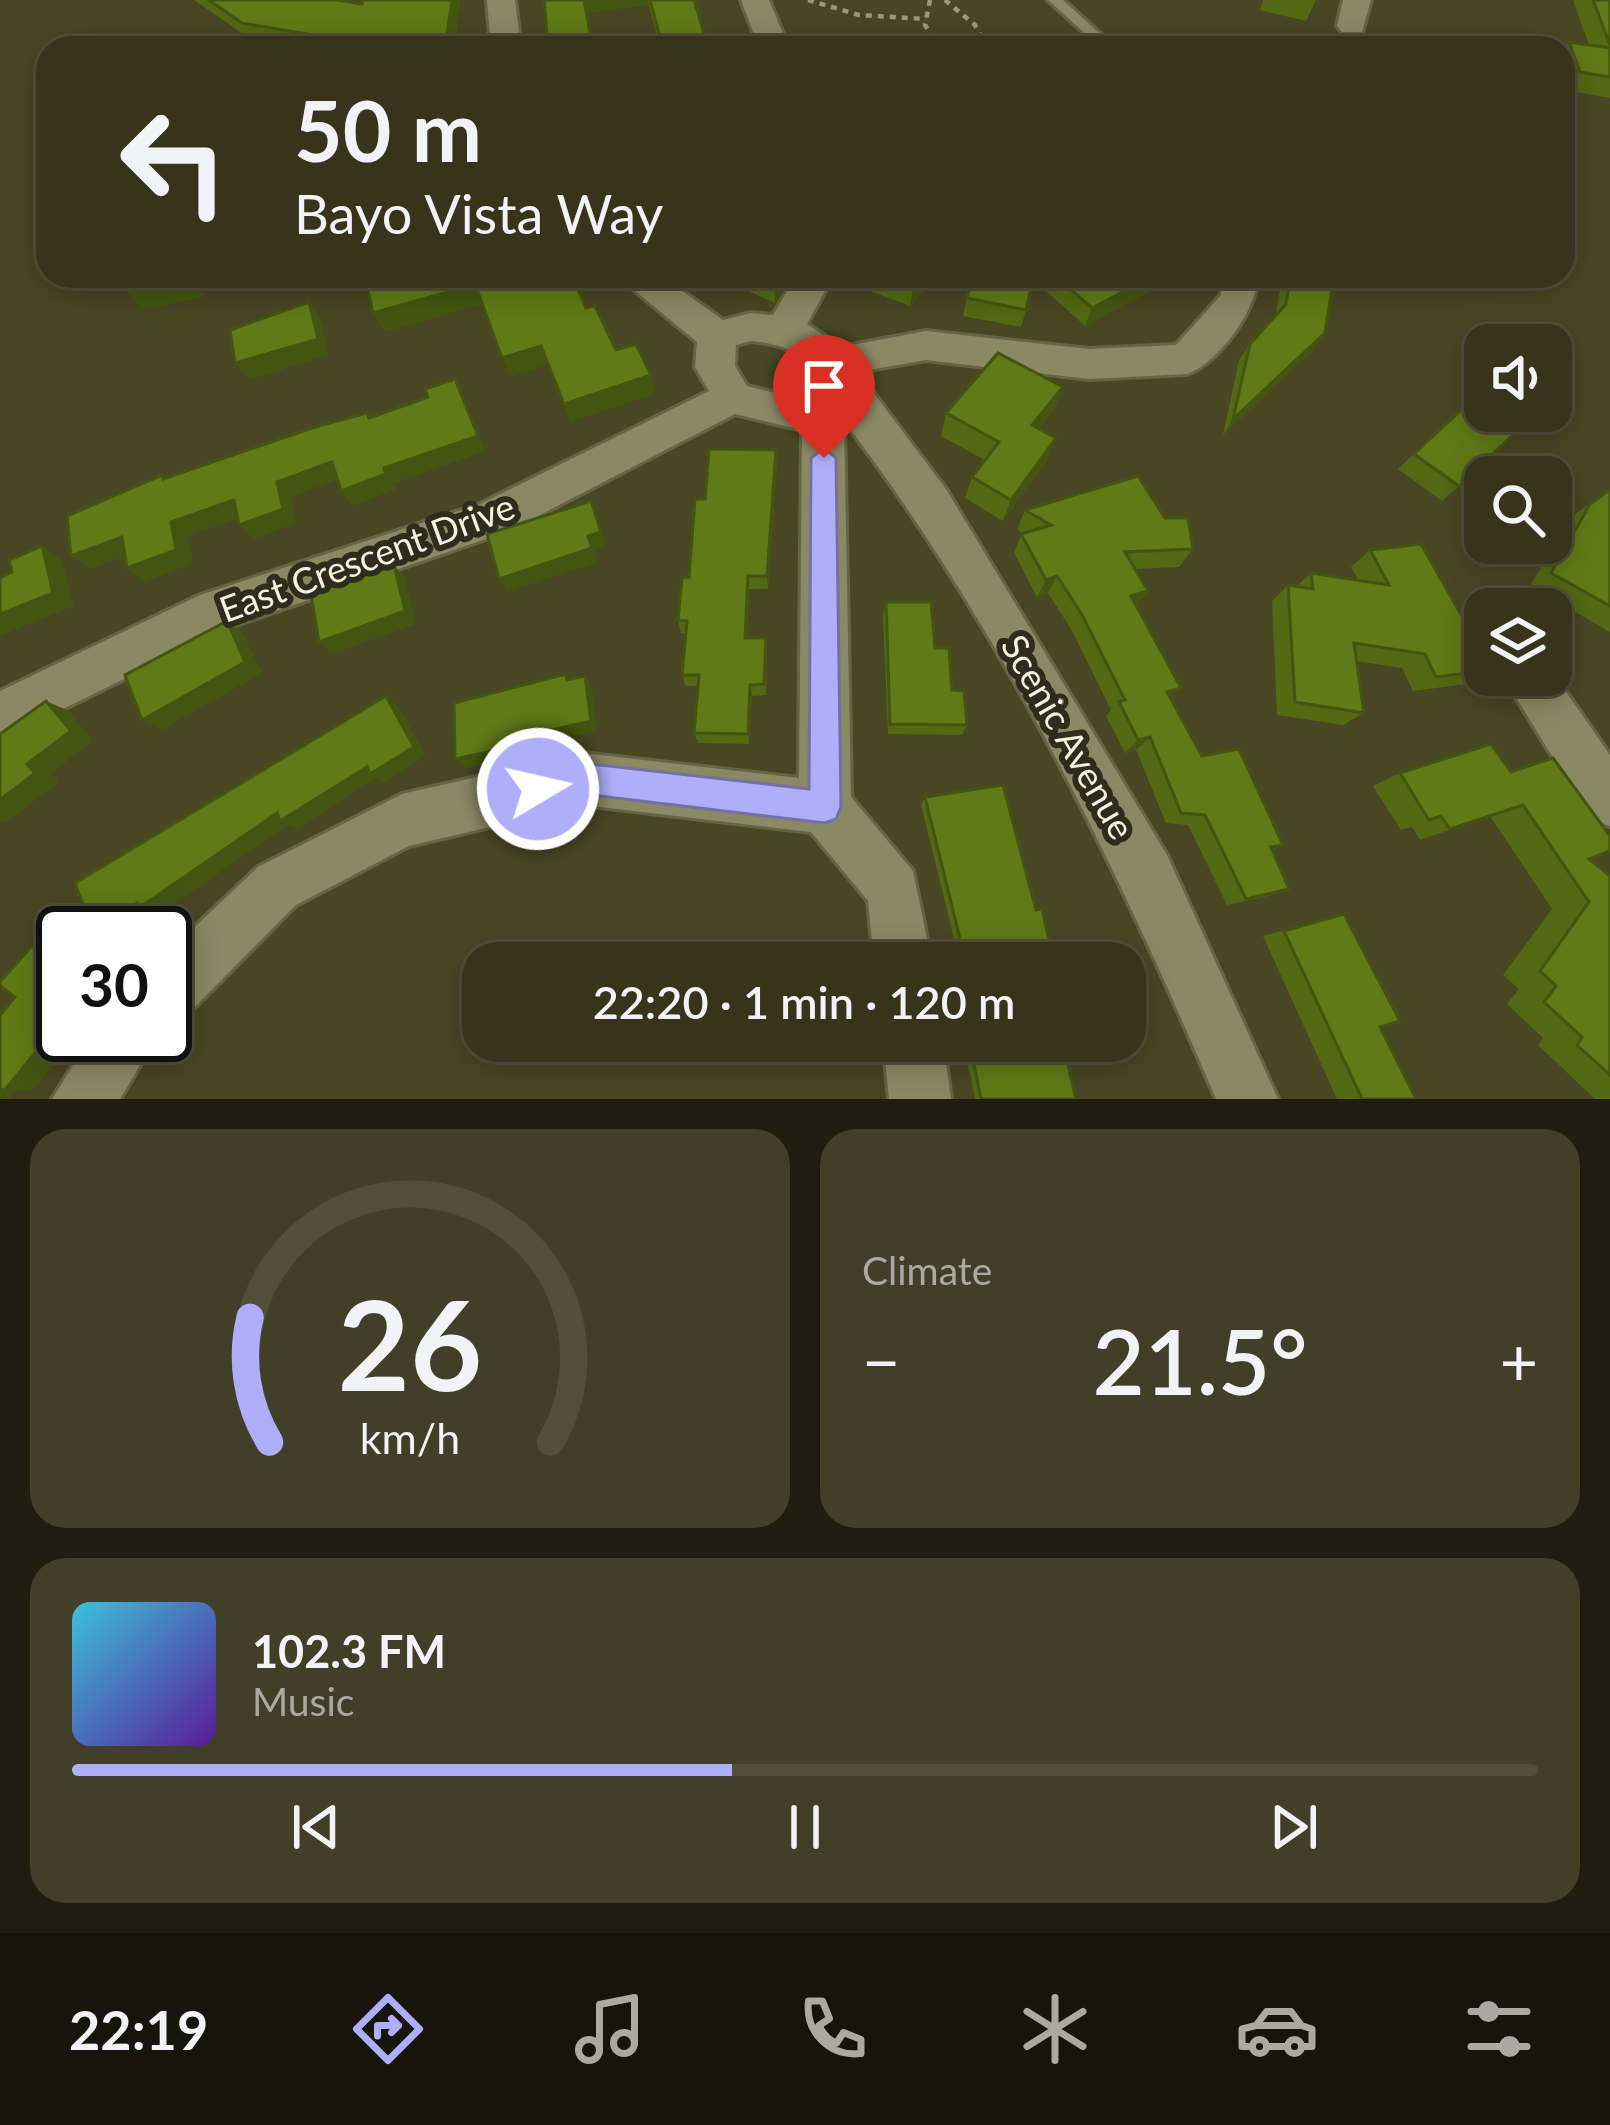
<!DOCTYPE html>
<html lang="en">
<head>
<meta charset="utf-8">
<style>
	body { margin:0; font-family:Lato,sans-serif; background:#423f28; color:#f1f3f6; height:100vh; display:flex; flex-direction:column; font-size:45px; white-space:nowrap }
	* { box-sizing:border-box; margin:0 }
	p { font-size:39px; color:#aaaaa3 }
	.icon { flex:none; width:66px; height:66px; fill:none; stroke:currentColor; stroke-width:2; stroke-linecap:round; stroke-linejoin:round }
	.map { position:relative; height:1099px; overflow:hidden }
	.side { display:flex; flex-direction:column; gap:30px; padding:30px; background:#1e1d0f; flex:1 }
	.side>* { flex:none }
	.top-card { position:absolute; left:36px; top:36px; width:1539px; height:252px; border-radius:36px; box-shadow:0 6px 30px #0003,0 0 0 3px #514f3a; background:#37341b; color:#f1f3f6; overflow:hidden }
	.buttons { position:absolute; left:1464px; top:324px; display:grid; gap:24px }
	.buttons a { display:grid; place-items:center; width:108px; height:108px; border-radius:24px; background:#37341b; box-shadow:0 6px 30px #0003,0 0 0 3px #514f3a; font-size:60px }
	.speed { position:absolute; left:36px; top:906px; display:flex; gap:24px; font-size:60px; font-weight:700; text-align:center }
	.speed>* { display:grid; place-content:center; width:156px; height:156px; border-radius:50%; background:#37341b; box-shadow:0 6px 30px #0003,0 0 0 3px #514f3a; line-height:1 }
	.speed .limit { border:6px solid #111; border-radius:18px; background:#fff; color:#111 }
	.pin { position:absolute; display:grid; place-items:center; width:102px; height:102px; color:#fff; margin:-123px -51px; border-radius:50% 50% 50% 0; rotate:-45deg; box-shadow:0 0 12px #0007 }
	.pin .icon { rotate:45deg }
	.me { position:absolute; width:132px; margin:-66px; rotate:81deg; stroke-linejoin:round; filter:drop-shadow(0 0 9px #0008) }
	.turn { display:flex; align-items:center; gap:42px; height:252px; padding:0 60px; font-size:54px }
	.turn .icon { width:156px; height:156px; stroke-width:2.5 }
	.turn b { display:block; font-size:84px; line-height:102px }
	.big { font-size:90px; font-weight:600; line-height:1.1 }
	.side .tile { flex:1; display:flex; flex-direction:column; justify-content:center; gap:18px; min-width:0; padding:0 42px; border-radius:36px; background:#423f28 }
	.side .dial { align-items:center; gap:0 }
	.dial svg { height:312px; overflow:visible; fill:none; stroke:#514f3a; stroke-width:7; stroke-linecap:round; text-anchor:middle }
	.dial text { fill:#f1f3f6; stroke:none }
	.song { display:flex; align-items:center; gap:36px }
	.cover { width:144px; height:144px; border-radius:18px; background:linear-gradient(135deg,hsl(190 70% 55%),hsl(270 70% 35%)) }
	.played { height:12px; border-radius:6px; background:linear-gradient(90deg,#afaefa 45%,#514f3a 45%) }
	.keys { display:flex; justify-content:space-around; direction:ltr }
	.heat { display:flex; justify-content:space-between; align-items:center; font-size:66px; direction:ltr }
	.side .tiles { flex:1; display:grid; gap:30px; grid-template-columns:1fr 1fr }
	.tile:last-child { grid-column:span 2 }
	.trip { position:absolute; left:462px; top:942px; width:684px; height:120px; border-radius:36px; background:#37341b; box-shadow:0 6px 30px #0003,0 0 0 3px #514f3a; font-weight:600; line-height:120px; text-align:center }
	.tab-bar { display:flex; height:192px; justify-content:space-around; align-items:center; background:#16150b; color:#aaaaa3 }
	.tab-bar .icon { width:84px; height:84px }
	.tab-bar .selected { color:#afaefa }
	.tab-bar b { font-size:54px; color:#f1f3f6 }
	.map>svg:first-child { display:block }
</style>
</head>
<body>
<div class="map">
<svg width="1610" height="1099" viewBox="0 0 1610 1099">
	<rect width="100%" height="100%" fill="#494624"/>
	<g fill="none" stroke-linecap="round" stroke-linejoin="round">
		<defs>
			<path id="lane" d="M1048 0H1063L1116 48H1101Z"/>
			<g id="street">
				<path d="M487 0H515L521 48H491Z"/>
				<path d="M741 0H769L789 48H759Z"/>
				<path d="M1343 0H1371L1362 32H1342L1337 26Z"/>
				<path d="M617 276H661L723 320 751 313 773 315 796 276H833L807 324 841 347 926 331 1089 349 1176 345 1221 295V276H1257C1259 307 1218 364 1187 374L1089 379 926 360 858 372 946 489 1167 855 1278 1099H1216C1116 864 999 624 844 421L851 797 913 871 932 963H874L868 901 811 832 583 805 409 846 296 905 186 1016 165 1024V955L258 867 402 794 583 753 799 778 802 430 735 414 509 531 230 627 0 740V691L200 595 480 504 709 391 695 367 697 342ZM751 341C787 344 813 357 826 391L792 397 747 386 735 366 736 345Z"/>
				<path d="M1551 670 1610 755V826L1591 819 1502 675H1551Z"/>
				<path d="M92 1035H158L120 1099H52Z"/>
				<path d="M883 1041H943L951 1099H889Z"/>
			</g>
		</defs>
		<use href="#lane" stroke="#666445" stroke-width="6"/>
		<use href="#street" stroke="#666445" stroke-width="6"/>
		<g stroke="#9a987d" stroke-width="4.5" stroke-dasharray="6 6" stroke-linecap="butt">
			<path d="M808 0 859 15 926 19"/>
			<path d="M930 0 925 25 940 48"/>
			<path d="M945 0 975 25 982 39 977 48"/>
		</g>
		<use href="#lane" fill="#8b8864" fill-rule="evenodd"/>
		<use href="#street" fill="#8b8864" fill-rule="evenodd"/>
	</g>
	<g fill="#536914">
		<path d="M194 0H338L362 4 363 0H460L454 48H296L252 40Z"/>
		<path d="M544 0H694L708 48H660L649 5Z"/>
		<path d="M1263 0H1316L1306 21 1260 10Z"/>
		<path d="M1573 0H1610V98L1565 90 1563 83V50L1569 42 1589 45Z"/>
		<path d="M715 276H782L783 290 775 303Z"/>
		<path d="M852 276H932V280L910 306 852 284Z"/>
		<path d="M972 276 1026 310 1021 327 963 316Z"/>
		<path d="M1036 276H1178L1085 326 1034 280Z"/>
		<path d="M1282 276H1334L1313 350 1223 435 1239 360 1250 344 1276 315Z"/>
		<path d="M1063 387 1054 410 1039 429 1047 460 1003 521 965 498 972 477 985 460 941 436 946 413Z"/>
		<path d="M776 450 777 465 768 589H749L747 638 767 650 766 695 752 696 749 744 698 743 694 733 698 686H686L682 675 686 633H681L678 620 689 577Z"/>
		<path d="M1414 454 1459 486 1442 501 1398 469Z"/>
		<path d="M1610 489V632L1530 586 1570 518Z"/>
		<path d="M1025 510 1165 518 1193 549 1179 567 1135 569 1148 591 1136 606 1170 698 1202 756 1283 845 1272 850 1289 889 1268 896 1227 905 1188 825 1166 823 1136 750 1125 753 1106 716 1111 710 1071 629 1048 593 1037 597 1014 553 1021 534H1024L1017 529Z"/>
		<path d="M1370 550 1485 657V674L1467 684 1413 691 1402 668 1356 661 1364 713 1343 725 1277 715 1272 601 1288 585 1297 586 1311 573 1358 580 1351 567Z"/>
		<path d="M886 602 935 648 967 725 962 735 888 734 883 615Z"/>
		<path d="M1511 772 1589 859 1610 876V1099H1595L1538 1045 1543 1038 1507 1004 1519 989 1503 975 1552 909 1490 816 1420 840 1412 827 1401 830 1373 786 1400 773Z"/>
		<path d="M925 797 1036 910 1054 963H960L921 805Z"/>
		<path d="M1344 914 1380 1027 1416 1099H1337L1263 936Z"/>
		<path d="M979 1041H1062L1076 1099H975L967 1060 983 1058Z"/>
	</g>
	<g fill="#435510">
		<path d="M452 0H460L454 48H445Z"/>
		<path d="M584 0H648L649 5 587 13Z"/>
		<path d="M707 43 708 48H668Z"/>
		<path d="M161 276H204L203 297 143 310 121 285Z"/>
		<path d="M780 276H782L783 290 775 303 774 286Z"/>
		<path d="M923 276H932V280L910 306 913 288Z"/>
		<path d="M1153 276H1178L1085 326 1092 308Z"/>
		<path d="M475 284 484 304 385 332 373 313Z"/>
		<path d="M309 302 320 319 329 355 249 380 235 363Z"/>
		<path d="M1325 333 1313 350 1223 435 1233 419Z"/>
		<path d="M541 346 548 365 511 377 502 358Z"/>
		<path d="M651 375 655 394 570 422 564 404Z"/>
		<path d="M455 379 486 451 395 483 397 489 353 506 341 491 384 468Z"/>
		<path d="M1063 387 1054 410 1024 448 1032 425Z"/>
		<path d="M1056 438 1047 460 1003 521 1011 500Z"/>
		<path d="M776 450 777 465 768 589 767 576Z"/>
		<path d="M332 462 344 477 291 497 297 523 254 539 239 525 277 482Z"/>
		<path d="M234 500 249 515 188 536 193 563 145 582 127 568 171 522Z"/>
		<path d="M591 501 607 546 594 550 598 562 507 592 499 579 588 536Z"/>
		<path d="M122 537 140 551 91 569 71 556Z"/>
		<path d="M42 546 62 559 74 606 0 636V614Z"/>
		<path d="M394 565 405 578 416 624 332 654 319 642Z"/>
		<path d="M748 576 749 589 746 650 745 638Z"/>
		<path d="M1057 576 1048 593 1037 597 1046 580Z"/>
		<path d="M1148 591 1135 608 1131 596Z"/>
		<path d="M227 621 243 633 262 673 162 730 142 720Z"/>
		<path d="M585 676 592 687 597 731 558 739 559 748 466 768 455 759 551 730Z"/>
		<path d="M750 685 752 696 749 744 748 734Z"/>
		<path d="M386 696 399 707 426 756 383 783 376 778 297 829 288 825 161 913 154 912 122 933 93 932Z"/>
		<path d="M46 701 69 711 93 741 51 773 59 782 6 822 0 821V800L27 764Z"/>
		<path d="M1150 737 1136 750 1125 753 1138 740Z"/>
		<path d="M32 946 58 950 63 953V960L47 958Z"/>
		<path d="M63 1018V1035H77L33 1090 16 1091 9 1099H0V1083Z"/>
	</g>
	<g fill="#607a17" stroke="#435510" stroke-width="3">
		<path d="M209 0H338L362 4 363 0H452L445 48H322L325 37 242 23Z"/>
		<path d="M544 0H584L593 48H548Z"/>
		<path d="M650 0H694L707 43 663 48Z"/>
		<path d="M1593 0H1610V45Z"/>
		<path d="M1569 42 1610 48V77L1580 72Z"/>
		<path d="M121 276H161L121 285Z"/>
		<path d="M384 276H544L547 282 572 276 586 308 595 306 616 350 636 344 651 375 564 404 541 346 502 358 475 284 373 313 366 281Z"/>
		<path d="M752 276H780L774 286Z"/>
		<path d="M879 276H923L913 288Z"/>
		<path d="M972 276H1033L1026 310 967 298Z"/>
		<path d="M1055 276H1153L1092 308Z"/>
		<path d="M1290 276H1334L1325 333 1233 419 1250 344 1286 304Z"/>
		<path d="M309 302 318 339 235 363 230 330Z"/>
		<path d="M998 353 1063 387 1032 425 1056 438 1011 500 972 477 999 442 946 413Z"/>
		<path d="M455 379 478 436 384 468 386 474 341 491 332 462 277 482 283 509 239 525 234 500 171 522 176 550 127 568 122 537 71 556 67 516 162 475 163 479 315 427 367 413 369 418 428 397 425 389Z"/>
		<path d="M1476 396 1485 402V411H1498L1521 427 1459 486 1414 454Z"/>
		<path d="M709 449 776 450 767 576H748L745 638H766L764 684 750 685 748 734 694 733 699 675H682L687 621 678 620 682 577H689L695 499H705Z"/>
		<path d="M1138 476 1165 518H1188L1193 549 1125 552 1148 591 1131 596 1181 688 1167 692 1202 756 1239 749 1283 845 1271 847 1289 889 1246 899 1205 815 1181 813 1150 737 1138 740 1119 702 1125 700 1081 613 1057 576 1046 580 1021 534 1051 525 1025 510Z"/>
		<path d="M1610 490V606L1551 573 1590 504Z"/>
		<path d="M591 501 601 532 588 536 592 548 499 579 487 534Z"/>
		<path d="M1421 544 1485 657V671L1436 677 1425 654 1354 643 1364 713 1295 702 1288 585 1313 589 1311 573 1389 585 1370 550Z"/>
		<path d="M42 546 53 593 0 614V578L12 572 9 560Z"/>
		<path d="M394 565 405 611 319 642 311 594Z"/>
		<path d="M886 602H931L935 648H949L952 690 964 691 967 725 890 724Z"/>
		<path d="M227 621 245 662 142 720 125 675Z"/>
		<path d="M566 674 567 680 585 676 591 721 551 730V738L455 759 454 703Z"/>
		<path d="M386 696 414 747 370 774 367 767 280 821 277 813 139 908 137 903 93 932 75 883Z"/>
		<path d="M46 701 71 731 27 764 35 773 0 800V734Z"/>
		<path d="M1491 744 1511 772 1553 758 1610 836V851L1589 859 1610 876V1075L1577 1045 1582 1037 1544 1002 1556 986 1540 971 1589 902 1523 805 1450 829 1441 816 1429 820 1400 773Z"/>
		<path d="M1003 785 1036 910 1042 909 1054 963H966L925 797Z"/>
		<path d="M1344 914 1400 1021 1380 1027 1416 1099H1362L1284 931Z"/>
		<path d="M32 946 47 958 52 952 63 960V1019L4 1091 0 1088V1015L15 997 0 986V982Z"/>
		<path d="M985 1041H1062L1076 1099H981L973 1060 989 1058Z"/>
	</g>
	<path fill="#afaefa" stroke="#7271a2" stroke-width="3" d="M824 448 836 458 841 807 836 819 825 823 583 794 538 805 526 800 522 789 526 778 583 763 809 789 811 458Z"/>
	<g text-anchor="middle" stroke-width="12" stroke-linejoin="round" paint-order="stroke">
		<g font-size="36" fill="#f4f3df" stroke="#2d2c1d">
			<text transform="translate(367 558) rotate(-20)" y="13">East Crescent Drive</text>
			<text transform="translate(1068 737) rotate(60)" y="13">Scenic Avenue</text>
		</g>
	</g>
</svg>
<div class="buttons">
<a><svg class="icon" aria-label="sound" viewBox="0 0 24 24"><path d="M4 9h4l5-4v14l-5-4H4zM17 9q2 3 0 6"/></svg></a>
<a><svg class="icon" aria-label="search" viewBox="0 0 24 24"><circle cx="10" cy="10" r="6"/><path d="M15 15l6 6"/></svg></a>
<a><svg class="icon" aria-label="layers" viewBox="0 0 24 24"><path d="M12 4l9 5-9 5-9-5zM3 14l9 5 9-5"/></svg></a>
</div>
<div class="speed"><div class="limit">30</div></div>
<div class="pin" style="left:824px;top:458px;background:#d93025"><svg class="icon" aria-label="arrive" viewBox="0 0 24 24"><path d="M6 21V4h12l-3 4 3 4H6"/></svg></div>
<svg class="me" style="left:538px;top:789px" viewBox="-20 -20 40 40"><circle r="17" fill="#afaefa" stroke="#fff" stroke-width="3"/><path d="M0-11L8 9 0 5-8 9z" fill="#fff"/></svg>
<div class="trip">22:20 · 1 min · 120 m</div>
<div class="top-card">
<div class="turn"><svg class="icon" aria-label="left" viewBox="0 0 24 24"><path d="M17 20v-9H6M10 6l-5 5 5 5"/></svg><div><b>50 m</b>Bayo Vista Way</div></div>
</div>
</div>
<section class="side">
<div class="tiles">
<div class="tile dial"><svg viewBox="0 0 100 80">
<path d="M14 69A42 42 0 1 1 86 69"/>
<path d="M14 69A42 42 0 0 1 9 37" stroke="#afaefa"/>
<text x="50" y="56" font-size="32" font-weight="700">26</text>
<text x="50" y="72" font-size="11">km/h</text>
</svg></div>
<div class="tile"><p>Climate</p>
<div class="heat"><a>−</a><b class="big">21.5°</b><a>+</a></div>
</div>
<div class="tile">
<div class="song"><i class="cover"></i><div><b>102.3 FM</b><p>Music</p></div></div>
<div class="played"></div>
<div class="keys"><svg class="icon" aria-label="previous" viewBox="0 0 24 24"><path d="M18 5L8 12l10 7zM5 5v14"/></svg><svg class="icon" aria-label="pause" viewBox="0 0 24 24"><path d="M8 5v14M16 5v14"/></svg><svg class="icon" aria-label="next" viewBox="0 0 24 24"><path d="M6 5l10 7-10 7zM19 5v14"/></svg></div>
</div>
</div>
</section>
<nav class="tab-bar">
<b>22:19</b>
<svg class="icon selected" aria-label="directions" viewBox="0 0 24 24"><path d="M12 3l9 9-9 9-9-9zM9 14v-3h6M13 9l2 2-2 2"/></svg>
<svg class="icon" aria-label="music" viewBox="0 0 24 24"><path d="M9 18V5l10-2v13"/><circle cx="6" cy="18" r="3"/><circle cx="16" cy="16" r="3"/></svg>
<svg class="icon" aria-label="phone" viewBox="0 0 24 24"><path d="M5 4h4l2 5-3 2q2 4 5 5l2-3 5 2v4C11 20 4 13 5 4z"/></svg>
<svg class="icon" aria-label="climate" viewBox="0 0 24 24"><path d="M12 3v18M4 7l16 10M4 17L20 7"/></svg>
<svg class="icon" aria-label="car" viewBox="0 0 24 24"><path d="M5 17H2v-5l4-1 3-4h7l3 4 3 1v5h-3M9 17h6M6 11h13"/><circle cx="7" cy="17" r="2"/><circle cx="17" cy="17" r="2"/></svg>
<svg class="icon" aria-label="filters" viewBox="0 0 24 24"><path d="M4 7h16M4 17h16"/><circle cx="9" cy="7" r="2"/><circle cx="15" cy="17" r="2"/></svg>
</nav>
</body>
</html>
